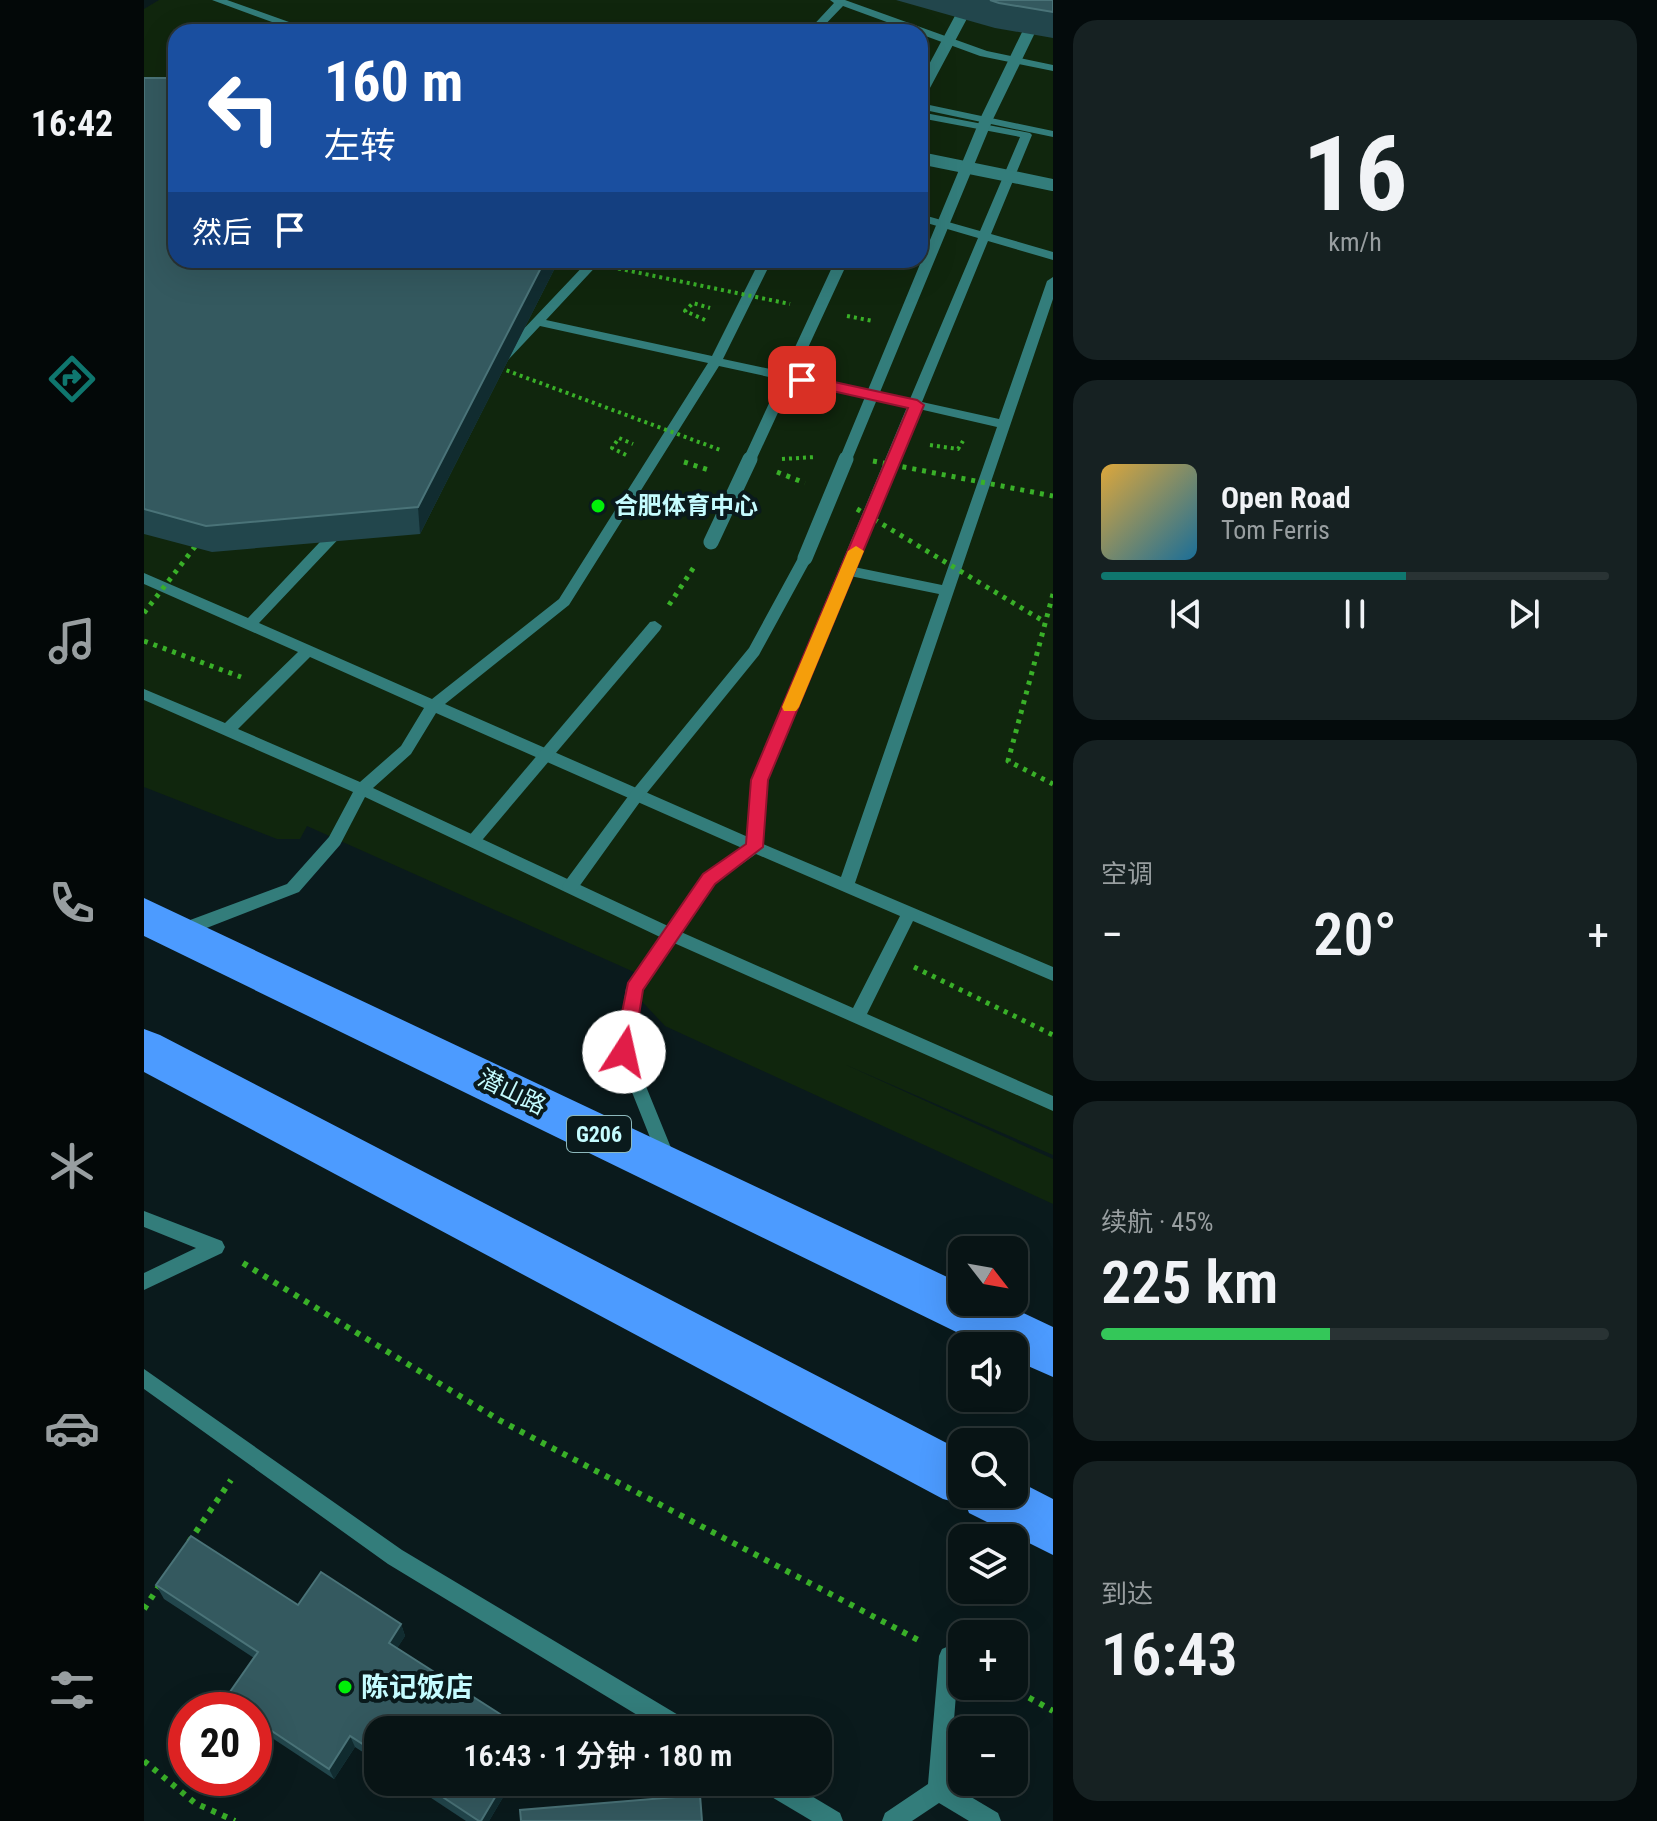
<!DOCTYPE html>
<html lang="zh">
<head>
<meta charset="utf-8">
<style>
	body { margin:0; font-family:"Roboto Condensed","Noto Sans SC",sans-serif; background:#162122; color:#f1f3f6; height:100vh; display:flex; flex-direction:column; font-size:30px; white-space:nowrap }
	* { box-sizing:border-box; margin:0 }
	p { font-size:26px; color:#989ea0 }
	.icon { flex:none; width:44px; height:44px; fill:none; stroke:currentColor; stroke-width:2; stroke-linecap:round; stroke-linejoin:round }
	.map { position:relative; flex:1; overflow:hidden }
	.details { display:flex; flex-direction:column; gap:20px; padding:20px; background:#040b0c; width:604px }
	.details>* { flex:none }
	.top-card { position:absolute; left:24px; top:24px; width:760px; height:244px; border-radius:24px; box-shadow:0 8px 32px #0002,0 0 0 2px #293334; background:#1a4fa0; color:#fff; overflow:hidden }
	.needle { width:52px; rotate:121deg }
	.tools { position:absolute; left:804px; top:1236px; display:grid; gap:16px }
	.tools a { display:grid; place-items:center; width:80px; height:80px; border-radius:16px; background:#081415; box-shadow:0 8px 32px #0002,0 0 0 2px #293334; font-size:40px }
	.speed { position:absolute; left:24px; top:1692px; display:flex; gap:16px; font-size:40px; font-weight:700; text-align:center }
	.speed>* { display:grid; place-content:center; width:104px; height:104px; border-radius:50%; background:#081415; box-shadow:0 8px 32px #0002,0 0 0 2px #293334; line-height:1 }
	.speed .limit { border:12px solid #d22; background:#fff; color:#111 }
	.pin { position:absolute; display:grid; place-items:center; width:68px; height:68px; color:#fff; margin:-34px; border-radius:16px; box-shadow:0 4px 12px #0006 }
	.me { position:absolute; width:88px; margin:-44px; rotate:10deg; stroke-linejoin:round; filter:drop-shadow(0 0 6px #0008) }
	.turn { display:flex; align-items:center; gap:28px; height:168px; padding:0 24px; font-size:36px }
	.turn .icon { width:104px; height:104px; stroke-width:2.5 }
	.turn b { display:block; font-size:56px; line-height:68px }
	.then { display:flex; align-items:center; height:76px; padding:0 24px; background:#0003; gap:16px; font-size:30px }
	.big { font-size:60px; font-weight:600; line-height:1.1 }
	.details .widget { flex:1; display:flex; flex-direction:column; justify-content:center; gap:12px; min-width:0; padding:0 28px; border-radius:24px; background:#162122 }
	.details .dial { align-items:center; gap:0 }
	.dial b { font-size:104px; line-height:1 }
	.song { display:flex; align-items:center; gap:24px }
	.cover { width:96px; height:96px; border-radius:12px; background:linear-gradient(135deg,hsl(40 70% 55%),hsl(200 70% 35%)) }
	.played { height:8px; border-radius:4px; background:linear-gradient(90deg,#0f766e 60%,#293334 60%) }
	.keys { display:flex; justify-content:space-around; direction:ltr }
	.heat { display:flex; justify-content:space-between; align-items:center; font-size:44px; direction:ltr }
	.charge { height:12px; border-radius:6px; background:linear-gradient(90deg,#34c759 45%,#293334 0) }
	.trip { position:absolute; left:220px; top:1716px; width:468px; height:80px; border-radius:24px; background:#081415; box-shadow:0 8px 32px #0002,0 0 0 2px #293334; font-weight:600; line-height:80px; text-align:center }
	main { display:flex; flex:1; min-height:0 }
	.tabs { display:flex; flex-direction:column; width:144px; justify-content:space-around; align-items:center; background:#030808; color:#989ea0 }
	.tabs .icon { width:56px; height:56px }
	.tabs .on { color:#0f766e }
	.tabs b { font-size:36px; color:#f1f3f6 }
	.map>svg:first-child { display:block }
</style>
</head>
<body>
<main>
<nav class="tabs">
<b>16:42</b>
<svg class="icon on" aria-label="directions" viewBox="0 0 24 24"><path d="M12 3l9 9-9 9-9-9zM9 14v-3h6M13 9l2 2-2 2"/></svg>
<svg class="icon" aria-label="music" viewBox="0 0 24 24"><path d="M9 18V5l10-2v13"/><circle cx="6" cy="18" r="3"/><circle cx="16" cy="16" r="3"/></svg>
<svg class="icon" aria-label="phone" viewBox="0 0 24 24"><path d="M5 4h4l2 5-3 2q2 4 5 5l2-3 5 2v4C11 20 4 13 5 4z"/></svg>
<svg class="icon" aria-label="climate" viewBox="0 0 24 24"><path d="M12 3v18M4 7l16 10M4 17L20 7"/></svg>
<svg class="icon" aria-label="car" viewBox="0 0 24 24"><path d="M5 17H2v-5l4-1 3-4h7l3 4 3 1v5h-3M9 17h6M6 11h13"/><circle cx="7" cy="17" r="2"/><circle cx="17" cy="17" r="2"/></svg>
<svg class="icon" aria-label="filters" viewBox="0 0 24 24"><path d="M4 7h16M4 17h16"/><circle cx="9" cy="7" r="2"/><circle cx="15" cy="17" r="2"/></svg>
</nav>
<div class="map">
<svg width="909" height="1821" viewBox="0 0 909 1821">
	<rect width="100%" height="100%" fill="#0a1a1c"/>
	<path fill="#10260d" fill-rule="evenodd" d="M15 0H909V1155L700 1064 909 1159V1204L521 1026 490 993 499 976 163 826 156 839H133L0 787V9ZM32 32H776V260H32Z"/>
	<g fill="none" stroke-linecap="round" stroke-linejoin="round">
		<g stroke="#39b028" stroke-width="4" stroke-dasharray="3 4" stroke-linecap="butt">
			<path d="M561 320 541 311 549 303 566 308"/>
			<path d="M786 445 814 449 819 441"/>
			<path d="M482 455 468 448 475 438 489 444"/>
		</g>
		<g stroke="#39b028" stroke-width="5" stroke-dasharray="4 6" stroke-linecap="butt">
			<path d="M540 462 568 471"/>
			<path d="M909 594 864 761 909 784"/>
			<path d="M525 605 550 567"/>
			<path d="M0 641 97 677"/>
			<path d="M770 967 909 1035"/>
		</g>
		<g stroke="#39b028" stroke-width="6" stroke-dasharray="5 7" stroke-linecap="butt">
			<path d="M99 1263 355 1420 778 1642"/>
			<path d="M45 1542 87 1480"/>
			<path d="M0 1609 17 1583"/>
			<path d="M864 1686 909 1711"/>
			<path d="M0 1761 51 1803 91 1821"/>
		</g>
		<g fill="#337d7b" fill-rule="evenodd">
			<path d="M68 0H83L173 32H158L137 25 125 32H112L128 22Z"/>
			<path d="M686 0H701L843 51 909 65V71L836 56 776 34V32H770L699 6 674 32H663L690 3Z"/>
			<path d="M776 112 886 133 888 135 847 234 909 252V260L844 241 778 402 855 419 903 281 909 277V299L711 883 909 967V981L769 921 723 1014 909 1096V1111L530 943 498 990 488 1052 532 1160 529 1165 523 1168 517 1165 472 1052 482 988 516 937 221 797 196 845 155 892 42 936H30L28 931 30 926 143 884 185 837 209 792 0 700V689L81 723 154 652 0 584V573L104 618 192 525H202V531L115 623 288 699 415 599 564 363 396 326 363 361H355V355L445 260H458L402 320 568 356 616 260H628L579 359 766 399 834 238 776 221V214L836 231 876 137 776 118ZM575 366 763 407 607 780 604 837 301 704 425 605ZM775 409 853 427 798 585 710 567ZM706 576 795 594 697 877 619 844 623 780ZM166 657 280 708 257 746 216 782 94 729ZM292 713 598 848 559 875 524 926 229 788 267 754ZM612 854 756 916 709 1008 537 932 571 883Z"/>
		</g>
		<g fill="#337d7b" fill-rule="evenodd">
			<path d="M776 103 909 131V137L776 109Z"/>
			<path d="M661 553 668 558 615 655 498 799 432 891H420L418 887 420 883 488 791 605 648 654 558Z"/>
			<path d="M511 621 518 626 516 630 334 845H324L321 841 324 837 506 622Z"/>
			<path d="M0 1211 78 1241 81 1247 78 1253 0 1290V1273L52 1248 0 1227Z"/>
			<path d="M0 1369 258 1550 546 1722 549 1730H518L244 1564 0 1389Z"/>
			<path d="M805 1646 812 1649 815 1656 805 1784 854 1813 857 1821H825L795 1803 768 1821H738L741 1813 784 1784 795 1656 798 1649Z"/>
			<path d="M613 1782H644L696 1813 699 1821H668L616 1790Z"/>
		</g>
		<g fill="#4c9bff" fill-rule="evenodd">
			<path d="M0 898 818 1284V1302H856L909 1327V1377L870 1360V1346H841L0 936Z"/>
			<path d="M0 1029 16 1035 818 1451V1494H870V1479L909 1499V1555L825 1513 822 1505 799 1499 0 1072Z"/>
		</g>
		<g stroke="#39b028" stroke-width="4" stroke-dasharray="3 4" stroke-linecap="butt">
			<path d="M433 260 646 304"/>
			<path d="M703 316 729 321"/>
			<path d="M356 368 579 451"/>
			<path d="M638 459 672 457"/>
		</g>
		<g stroke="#39b028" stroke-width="5" stroke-dasharray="4 6" stroke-linecap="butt">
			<path d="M729 461 909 496"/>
			<path d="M633 472 661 483"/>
			<path d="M713 509 901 622"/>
			<path d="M0 613 53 544"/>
		</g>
		<g stroke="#337d7b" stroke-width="12">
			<path d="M776 94 824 4"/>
			<path d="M776 158 909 185"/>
			<path d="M605 461 698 260"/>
			<path d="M701 461 843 118 892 17"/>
		</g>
		<g stroke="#337d7b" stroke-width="15">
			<path d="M567 542 606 459"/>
			<path d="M661 558 702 459"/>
		</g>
	</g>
	<g fill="#22464c">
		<path d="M752 0H909V38L851 28Z"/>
		<path d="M0 78 32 260H415L276 534 68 552 0 534Z"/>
		<path d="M12 1585 154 1605 257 1624 261 1636 253 1648 234 1730V1762L211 1747 190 1779 110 1726V1710H88L81 1699 110 1658 20 1599Z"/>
		<path d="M263 1782H368L345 1821H322Z"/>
	</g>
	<g fill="#112c30">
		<path d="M401 260H415L276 534 274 507Z"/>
		<path d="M257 1624 261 1636 249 1655 245 1643Z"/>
		<path d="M206 1736 211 1747 190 1779 185 1769Z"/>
		<path d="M360 1782H368L345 1821H337Z"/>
	</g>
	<g fill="#34595f" stroke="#4a7378" stroke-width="2">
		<path d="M846 0H909V12L855 3Z"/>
		<path d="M0 78H32V260H401L274 507 62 526 0 509Z"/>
		<path d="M47 1536 154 1605 177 1572 257 1624 245 1643 381 1730H234V1754L206 1736 185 1769 110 1719V1710H97L81 1699 114 1652 12 1585Z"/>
		<path d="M276 1782H360L337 1821H335Z"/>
		<path d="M556 1795 558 1821H377L376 1810Z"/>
	</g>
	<path fill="#e11d48" stroke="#92132f" stroke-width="2" d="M658 375 773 400 780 405 624 780 619 847 571 884 499 990 489 1052 486 1058H473L470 1052 484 983 559 874 602 844 607 780 764 408 653 383 651 380Z"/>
	<path fill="#f59e0b" d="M712 546 720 551 655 707 652 711H640L638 707 704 551Z"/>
	<g fill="#00f008" stroke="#0a1a1c" stroke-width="3">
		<circle cx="454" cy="506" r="8"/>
		<circle cx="201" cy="1687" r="8"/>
	</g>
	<g text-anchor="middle" stroke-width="8" stroke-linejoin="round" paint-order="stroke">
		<rect fill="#0a1a1c" stroke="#8db8bb" stroke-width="2" x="423" y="1116" width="64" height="36" rx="6"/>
		<g font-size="22" font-weight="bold" fill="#c5fcff">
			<text x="455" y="1142">G206</text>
		</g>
		<g font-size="24" font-weight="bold" fill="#c5fcff" stroke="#0a1a1c" text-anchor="start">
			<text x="470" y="514">合肥体育中心</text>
		</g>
		<g font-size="24" fill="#c5fcff" stroke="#0a1a1c">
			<text transform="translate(368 1092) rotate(26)" y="8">潜山路</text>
		</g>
		<g font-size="28" font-weight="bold" fill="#c5fcff" stroke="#0a1a1c" text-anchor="start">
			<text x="217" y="1697">陈记饭店</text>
		</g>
	</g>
</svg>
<div class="tools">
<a><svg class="needle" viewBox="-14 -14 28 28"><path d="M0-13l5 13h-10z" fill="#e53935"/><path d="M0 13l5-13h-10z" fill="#989ea0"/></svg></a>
<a><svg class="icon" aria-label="sound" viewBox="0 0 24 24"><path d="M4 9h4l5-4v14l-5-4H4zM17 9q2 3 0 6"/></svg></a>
<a><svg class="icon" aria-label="search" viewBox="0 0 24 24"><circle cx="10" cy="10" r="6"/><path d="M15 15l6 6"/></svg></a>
<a><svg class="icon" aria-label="layers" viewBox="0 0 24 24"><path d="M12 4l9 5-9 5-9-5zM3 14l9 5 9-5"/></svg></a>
<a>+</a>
<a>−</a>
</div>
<div class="speed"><div class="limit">20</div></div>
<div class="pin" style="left:658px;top:380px;background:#d93025"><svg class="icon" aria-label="arrive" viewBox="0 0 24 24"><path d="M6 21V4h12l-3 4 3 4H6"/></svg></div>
<svg class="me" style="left:480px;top:1052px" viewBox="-20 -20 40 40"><circle r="19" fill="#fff"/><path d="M0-13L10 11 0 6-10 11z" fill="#e11d48"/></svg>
<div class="trip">16:43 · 1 分钟 · 180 m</div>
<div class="top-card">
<div class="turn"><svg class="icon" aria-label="left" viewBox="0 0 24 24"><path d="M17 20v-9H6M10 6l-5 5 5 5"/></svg><div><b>160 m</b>左转</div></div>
<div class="then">然后<svg class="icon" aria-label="arrive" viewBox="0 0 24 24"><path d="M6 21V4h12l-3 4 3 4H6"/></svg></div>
</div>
</div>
<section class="details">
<div class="widget dial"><b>16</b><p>km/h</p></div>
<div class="widget">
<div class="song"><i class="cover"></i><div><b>Open Road</b><p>Tom Ferris</p></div></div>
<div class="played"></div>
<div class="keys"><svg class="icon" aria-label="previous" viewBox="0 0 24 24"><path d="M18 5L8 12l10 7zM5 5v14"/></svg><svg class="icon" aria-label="pause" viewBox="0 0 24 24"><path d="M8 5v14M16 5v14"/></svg><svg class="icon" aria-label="next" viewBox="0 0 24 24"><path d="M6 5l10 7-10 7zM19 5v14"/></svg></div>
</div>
<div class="widget"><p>空调</p>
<div class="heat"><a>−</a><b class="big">20°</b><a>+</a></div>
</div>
<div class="widget"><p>续航 · 45%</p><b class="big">225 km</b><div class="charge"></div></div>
<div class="widget"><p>到达</p><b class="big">16:43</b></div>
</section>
</main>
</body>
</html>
